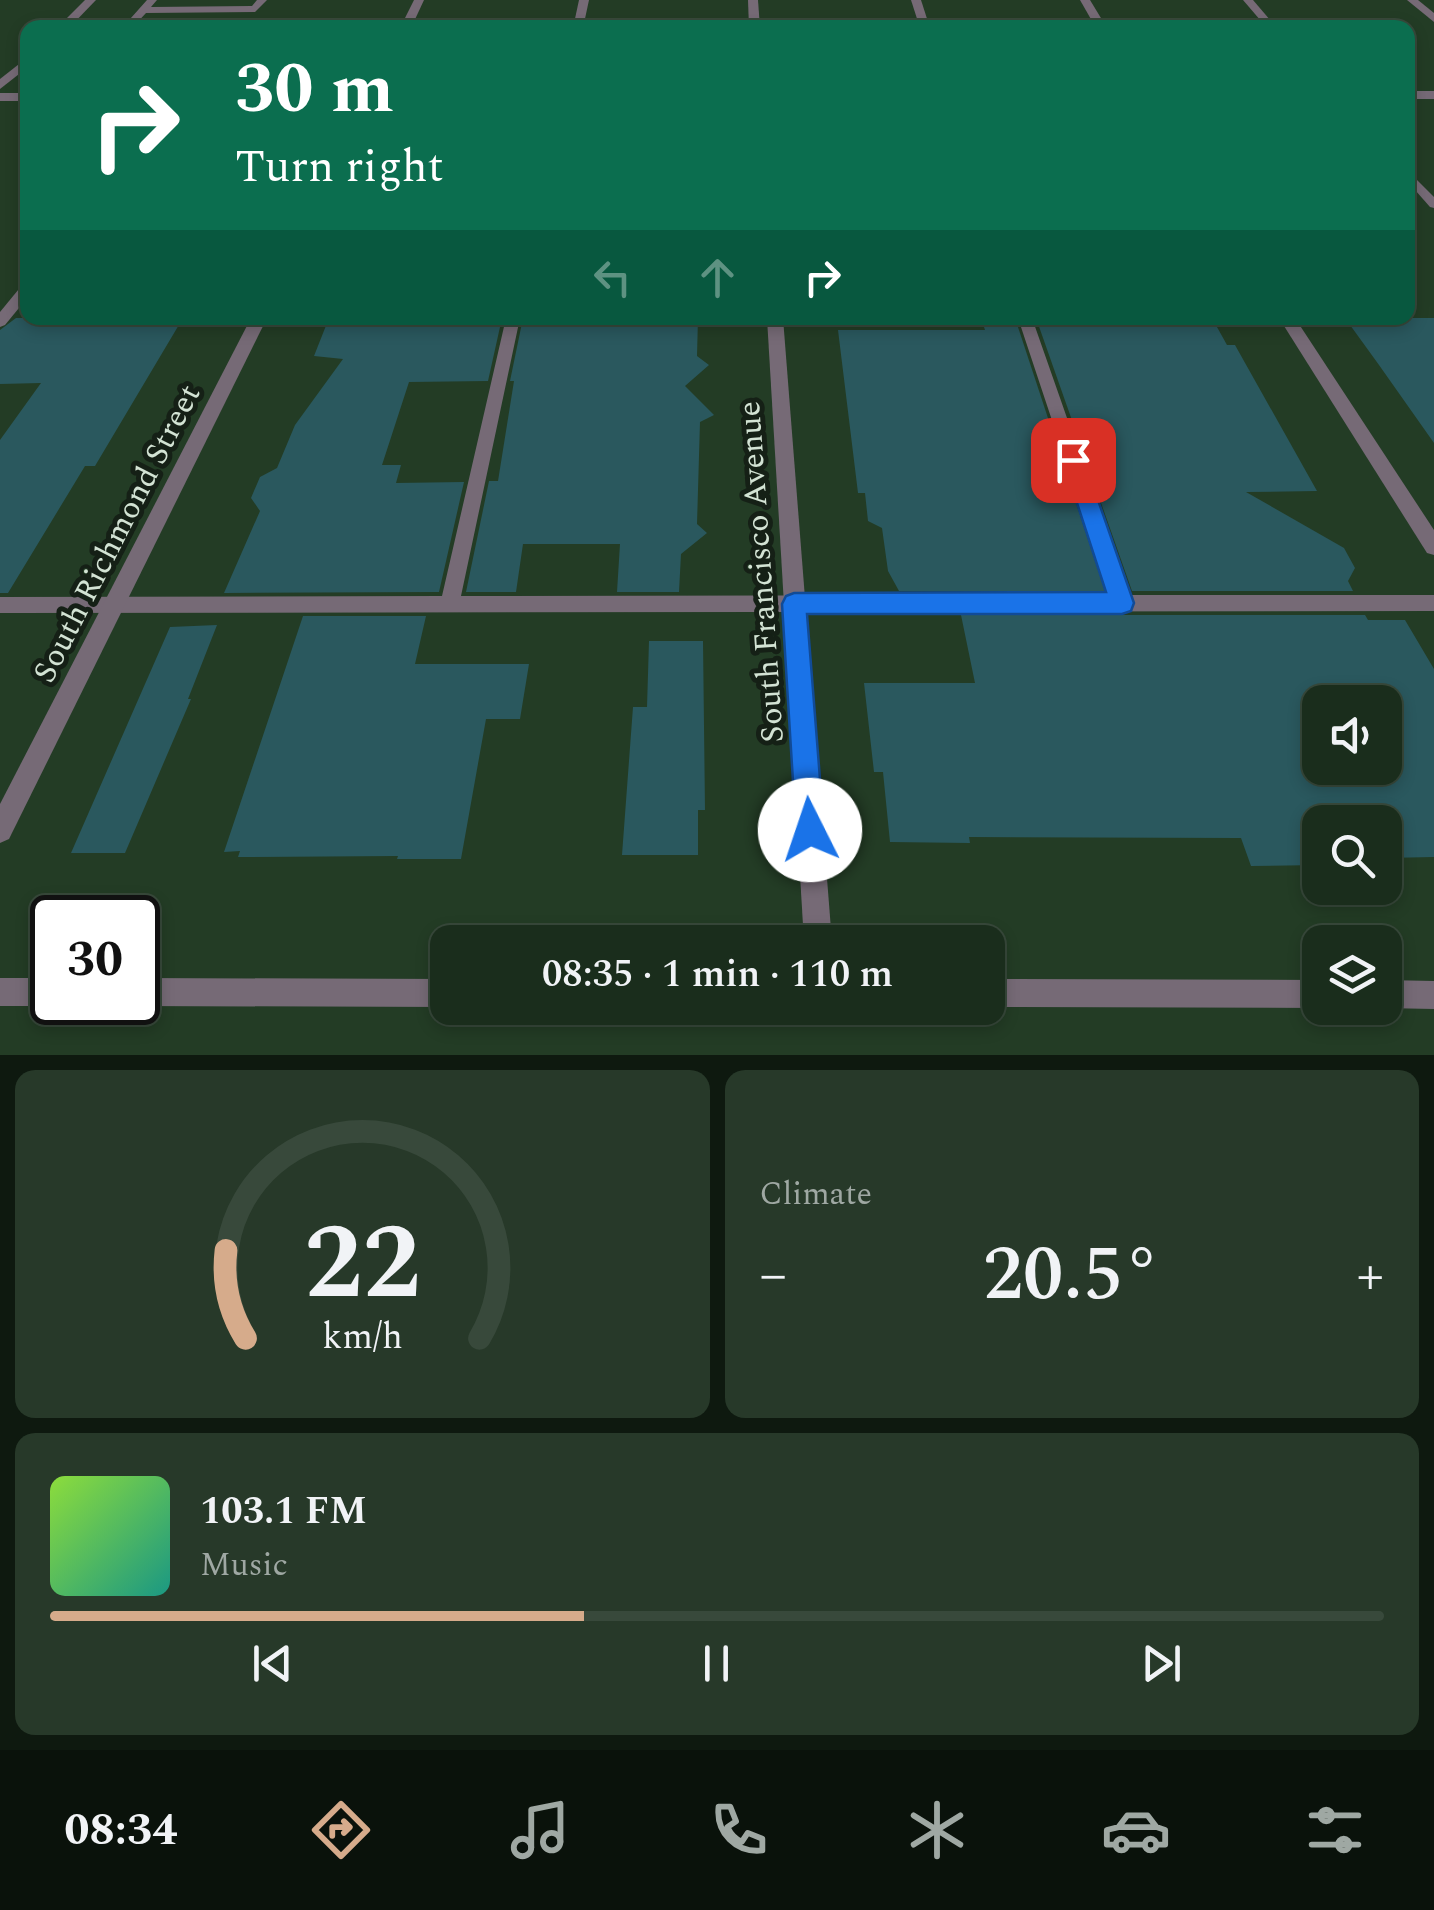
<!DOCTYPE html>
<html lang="en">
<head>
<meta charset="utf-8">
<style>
	body { margin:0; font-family:Spectral,serif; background:#273929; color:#f1f3f6; height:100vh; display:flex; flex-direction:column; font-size:38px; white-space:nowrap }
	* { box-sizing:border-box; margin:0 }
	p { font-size:32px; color:#9fa8a3 }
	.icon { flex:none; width:55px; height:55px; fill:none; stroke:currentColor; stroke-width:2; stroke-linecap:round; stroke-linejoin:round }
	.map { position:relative; height:1055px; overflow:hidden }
	.sheet { display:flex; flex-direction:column; gap:15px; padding:15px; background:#0e190f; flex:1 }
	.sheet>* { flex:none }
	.banner { position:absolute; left:20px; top:20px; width:1395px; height:305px; border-radius:20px; box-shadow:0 5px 15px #0003,0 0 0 2px #38493b; background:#0b6e4f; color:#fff; overflow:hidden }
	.fabs { position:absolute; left:1302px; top:685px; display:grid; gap:20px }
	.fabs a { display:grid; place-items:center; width:100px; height:100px; border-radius:20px; background:#1a2d1c; box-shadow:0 5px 15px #0003,0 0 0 2px #38493b; font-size:50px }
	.speed { position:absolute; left:30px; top:895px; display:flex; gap:20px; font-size:50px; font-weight:700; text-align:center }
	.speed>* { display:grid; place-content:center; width:130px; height:130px; border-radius:50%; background:#1a2d1c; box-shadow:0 5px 15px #0003,0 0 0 2px #38493b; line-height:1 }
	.speed .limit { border:5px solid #111; border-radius:15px; background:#fff; color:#111 }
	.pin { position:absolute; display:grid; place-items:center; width:85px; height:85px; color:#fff; margin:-42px; border-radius:20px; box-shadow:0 5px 15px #0006 }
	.me { position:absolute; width:110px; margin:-55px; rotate:356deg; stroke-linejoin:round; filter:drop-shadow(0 0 8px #0008) }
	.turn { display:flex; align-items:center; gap:35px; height:210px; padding:0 50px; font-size:45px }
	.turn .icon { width:130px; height:130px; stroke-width:2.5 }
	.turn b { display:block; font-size:70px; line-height:85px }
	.lanes { display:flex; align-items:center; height:95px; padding:0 50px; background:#0003; justify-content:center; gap:50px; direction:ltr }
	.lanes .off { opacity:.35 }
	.big { font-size:75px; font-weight:600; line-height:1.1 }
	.sheet .card { flex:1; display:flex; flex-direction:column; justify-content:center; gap:15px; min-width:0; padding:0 35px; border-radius:20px; background:#273929 }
	.sheet .dial { align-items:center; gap:0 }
	.dial svg { height:260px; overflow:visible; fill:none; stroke:#38493b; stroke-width:7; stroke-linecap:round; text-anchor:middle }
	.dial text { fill:#f1f3f6; stroke:none }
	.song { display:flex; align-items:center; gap:30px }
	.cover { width:120px; height:120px; border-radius:15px; background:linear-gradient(135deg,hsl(90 70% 55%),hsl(170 70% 35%)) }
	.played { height:10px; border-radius:5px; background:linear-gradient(90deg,#d6ab8b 40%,#38493b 40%) }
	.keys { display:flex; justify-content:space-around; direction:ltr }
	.heat { display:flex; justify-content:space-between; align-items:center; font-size:55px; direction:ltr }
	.sheet .tiles { flex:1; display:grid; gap:15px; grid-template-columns:1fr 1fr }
	.card:last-child { grid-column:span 2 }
	.trip { position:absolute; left:430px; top:925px; width:575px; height:100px; border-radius:20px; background:#1a2d1c; box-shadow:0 5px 15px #0003,0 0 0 2px #38493b; font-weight:600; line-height:100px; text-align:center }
	.tabs { display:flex; height:160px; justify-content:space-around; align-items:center; background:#0a120b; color:#9fa8a3 }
	.tabs .icon { width:70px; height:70px }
	.tabs .active { color:#d6ab8b }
	.tabs b { font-size:45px; color:#f1f3f6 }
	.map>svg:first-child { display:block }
</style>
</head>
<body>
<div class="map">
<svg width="1434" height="1055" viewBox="0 0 1434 1055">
	<rect width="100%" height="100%" fill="#233c25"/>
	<g fill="#2a585e" fill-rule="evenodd">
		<path d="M16 318H183L95 466H85L8 593H0V440L41 383 0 384V330Z"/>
		<path d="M329 318H502L488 381 409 382 382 465H401L396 483 464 482 439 592 224 593 260 511 251 498 260 477 277 468 295 425 343 359 314 356Z"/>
		<path d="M523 318H698L697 356 709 365 685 386 714 415 700 422 697 524 707 533 681 554 679 592H617L620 544H523L516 592H466L489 481H498L514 381H510Z"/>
		<path d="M981 318H1015L1105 591H899L888 571 882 528 868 521 865 493H858L838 330H985Z"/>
		<path d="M1036 318H1212L1227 345H1235L1317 491 1246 492 1344 548 1355 568 1348 581 1353 591H1132Z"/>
		<path d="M1345 318H1434V443L1379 365Z"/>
		<path d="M961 615H1365L1368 620H1405L1434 669V857L1385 858V822H1320V865L1251 866 1241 838 969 837 970 843 890 842 883 772H874L864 683H975ZM1320 702H1385V768H1320Z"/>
		<path d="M303 616H426L415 664H529L520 719H486L461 859H397L398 856 238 857 240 851 224 852Z"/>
		<path d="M217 625 188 699H191L125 853H71L170 627Z"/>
		<path d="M649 641H703L705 810H698V855H622L633 707H647Z"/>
	</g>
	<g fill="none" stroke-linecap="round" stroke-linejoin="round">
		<g fill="#766a76" fill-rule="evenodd">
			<path d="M147 0H157L151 7 252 6 257 0H267L255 12 146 13 132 28H122Z"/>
			<path d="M579 0H589L583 28H573Z"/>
			<path d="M911 0H921L930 28H920Z"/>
			<path d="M1243 0H1253L1277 28H1267Z"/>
			<path d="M1408 171 1434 197V208L1430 207 1408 182Z"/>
			<path d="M28 283V297L5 325 0 327V312L23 284Z"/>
			<path d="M506 318H520L461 596 1110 595 1018 318H1032L1129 595H1434V611L0 613V597L442 596Z"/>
		</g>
		<g fill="#766a76" fill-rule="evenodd">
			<path d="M85 0H96L69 28H57Z"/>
			<path d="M414 0H424L411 28H400Z"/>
			<path d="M748 0H758L760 28H749Z"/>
			<path d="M1080 0H1090L1107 28H1096Z"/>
			<path d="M28 57V67L0 89V79Z"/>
			<rect x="1408" y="91" width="26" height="8"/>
			<rect x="0" y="93" width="28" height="8"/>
			<path d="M251 318H267L9 839 0 843V804Z"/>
			<path d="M767 318H783L832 942H804Z"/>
			<path d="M1279 318H1295L1434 530V555L1427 553Z"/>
		</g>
		<g fill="#766a76" fill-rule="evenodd">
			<path d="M1407 0H1418L1434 13V22Z"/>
			<path d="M0 978H52V1002H61L52 1006H0Z"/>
			<path d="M138 978 448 979V1007L138 1006 129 1002H138Z"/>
			<path d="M988 979 1320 980 1322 1008 988 1007Z"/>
			<path d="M1385 980 1434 981V1009L1383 1008Z"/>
		</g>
	</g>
	<path fill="#1a73e8" stroke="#114b97" stroke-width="2.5" d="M1073 452 1084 460 1134 603 1131 611 1122 614H807L824 830 820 840 810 844 800 840 796 830 782 604 786 596 794 593 1106 592 1063 460Z"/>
	<g text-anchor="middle" stroke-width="10" stroke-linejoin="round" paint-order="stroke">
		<g font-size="32" fill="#d3e3d4" stroke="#152016">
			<text transform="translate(116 533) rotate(-63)" y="11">South Richmond Street</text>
			<text transform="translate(760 572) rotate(-94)" y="11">South Francisco Avenue</text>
		</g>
	</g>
</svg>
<div class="fabs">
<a><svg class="icon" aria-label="sound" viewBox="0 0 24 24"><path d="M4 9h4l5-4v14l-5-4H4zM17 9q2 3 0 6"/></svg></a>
<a><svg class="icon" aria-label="search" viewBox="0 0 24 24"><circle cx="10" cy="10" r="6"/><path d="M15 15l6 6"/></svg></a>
<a><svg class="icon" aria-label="layers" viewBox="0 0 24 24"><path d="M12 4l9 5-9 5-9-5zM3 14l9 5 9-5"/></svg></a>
</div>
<div class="speed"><div class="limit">30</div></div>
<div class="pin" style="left:1073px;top:460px;background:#d93025"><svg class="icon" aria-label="arrive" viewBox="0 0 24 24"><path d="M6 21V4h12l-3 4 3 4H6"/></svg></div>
<svg class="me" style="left:810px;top:830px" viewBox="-20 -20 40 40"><circle r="19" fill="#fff"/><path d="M0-13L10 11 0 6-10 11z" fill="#1a73e8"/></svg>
<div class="trip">08:35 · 1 min · 110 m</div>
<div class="banner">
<div class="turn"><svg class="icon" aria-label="right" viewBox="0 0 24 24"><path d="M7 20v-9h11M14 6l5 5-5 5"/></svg><div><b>30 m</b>Turn right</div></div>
<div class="lanes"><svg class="icon off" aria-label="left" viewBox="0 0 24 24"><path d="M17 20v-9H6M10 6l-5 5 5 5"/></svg><svg class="icon off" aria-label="ahead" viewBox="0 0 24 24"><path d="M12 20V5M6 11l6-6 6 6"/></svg><svg class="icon" aria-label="right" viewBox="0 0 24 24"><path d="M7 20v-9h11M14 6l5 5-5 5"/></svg></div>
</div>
</div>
<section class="sheet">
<div class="tiles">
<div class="card dial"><svg viewBox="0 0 100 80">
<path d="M14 69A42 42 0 1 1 86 69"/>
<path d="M14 69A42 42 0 0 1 8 42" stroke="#d6ab8b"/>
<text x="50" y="56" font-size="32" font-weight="700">22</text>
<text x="50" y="72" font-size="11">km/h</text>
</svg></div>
<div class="card"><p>Climate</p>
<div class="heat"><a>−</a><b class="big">20.5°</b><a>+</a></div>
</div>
<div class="card">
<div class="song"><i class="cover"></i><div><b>103.1 FM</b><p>Music</p></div></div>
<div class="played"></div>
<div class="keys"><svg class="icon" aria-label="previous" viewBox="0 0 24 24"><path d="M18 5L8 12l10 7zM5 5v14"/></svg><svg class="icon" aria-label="pause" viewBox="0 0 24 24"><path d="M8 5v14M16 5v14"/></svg><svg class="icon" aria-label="next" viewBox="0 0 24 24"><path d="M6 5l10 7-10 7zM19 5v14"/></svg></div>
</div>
</div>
</section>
<nav class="tabs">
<b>08:34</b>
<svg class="icon active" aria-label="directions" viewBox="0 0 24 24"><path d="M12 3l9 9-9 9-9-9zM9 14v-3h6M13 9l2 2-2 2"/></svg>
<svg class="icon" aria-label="music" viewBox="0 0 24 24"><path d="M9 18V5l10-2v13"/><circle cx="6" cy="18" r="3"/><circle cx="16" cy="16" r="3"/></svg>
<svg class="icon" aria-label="phone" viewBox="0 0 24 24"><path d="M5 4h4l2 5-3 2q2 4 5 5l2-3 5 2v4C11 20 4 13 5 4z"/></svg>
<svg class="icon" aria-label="climate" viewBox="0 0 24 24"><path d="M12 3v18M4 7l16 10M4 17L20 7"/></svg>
<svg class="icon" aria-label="car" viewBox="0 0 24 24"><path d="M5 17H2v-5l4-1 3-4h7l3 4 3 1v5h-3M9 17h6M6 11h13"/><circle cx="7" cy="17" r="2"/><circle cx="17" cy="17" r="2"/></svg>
<svg class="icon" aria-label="filters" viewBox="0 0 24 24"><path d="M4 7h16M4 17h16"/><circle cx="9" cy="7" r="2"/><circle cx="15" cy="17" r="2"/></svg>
</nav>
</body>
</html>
